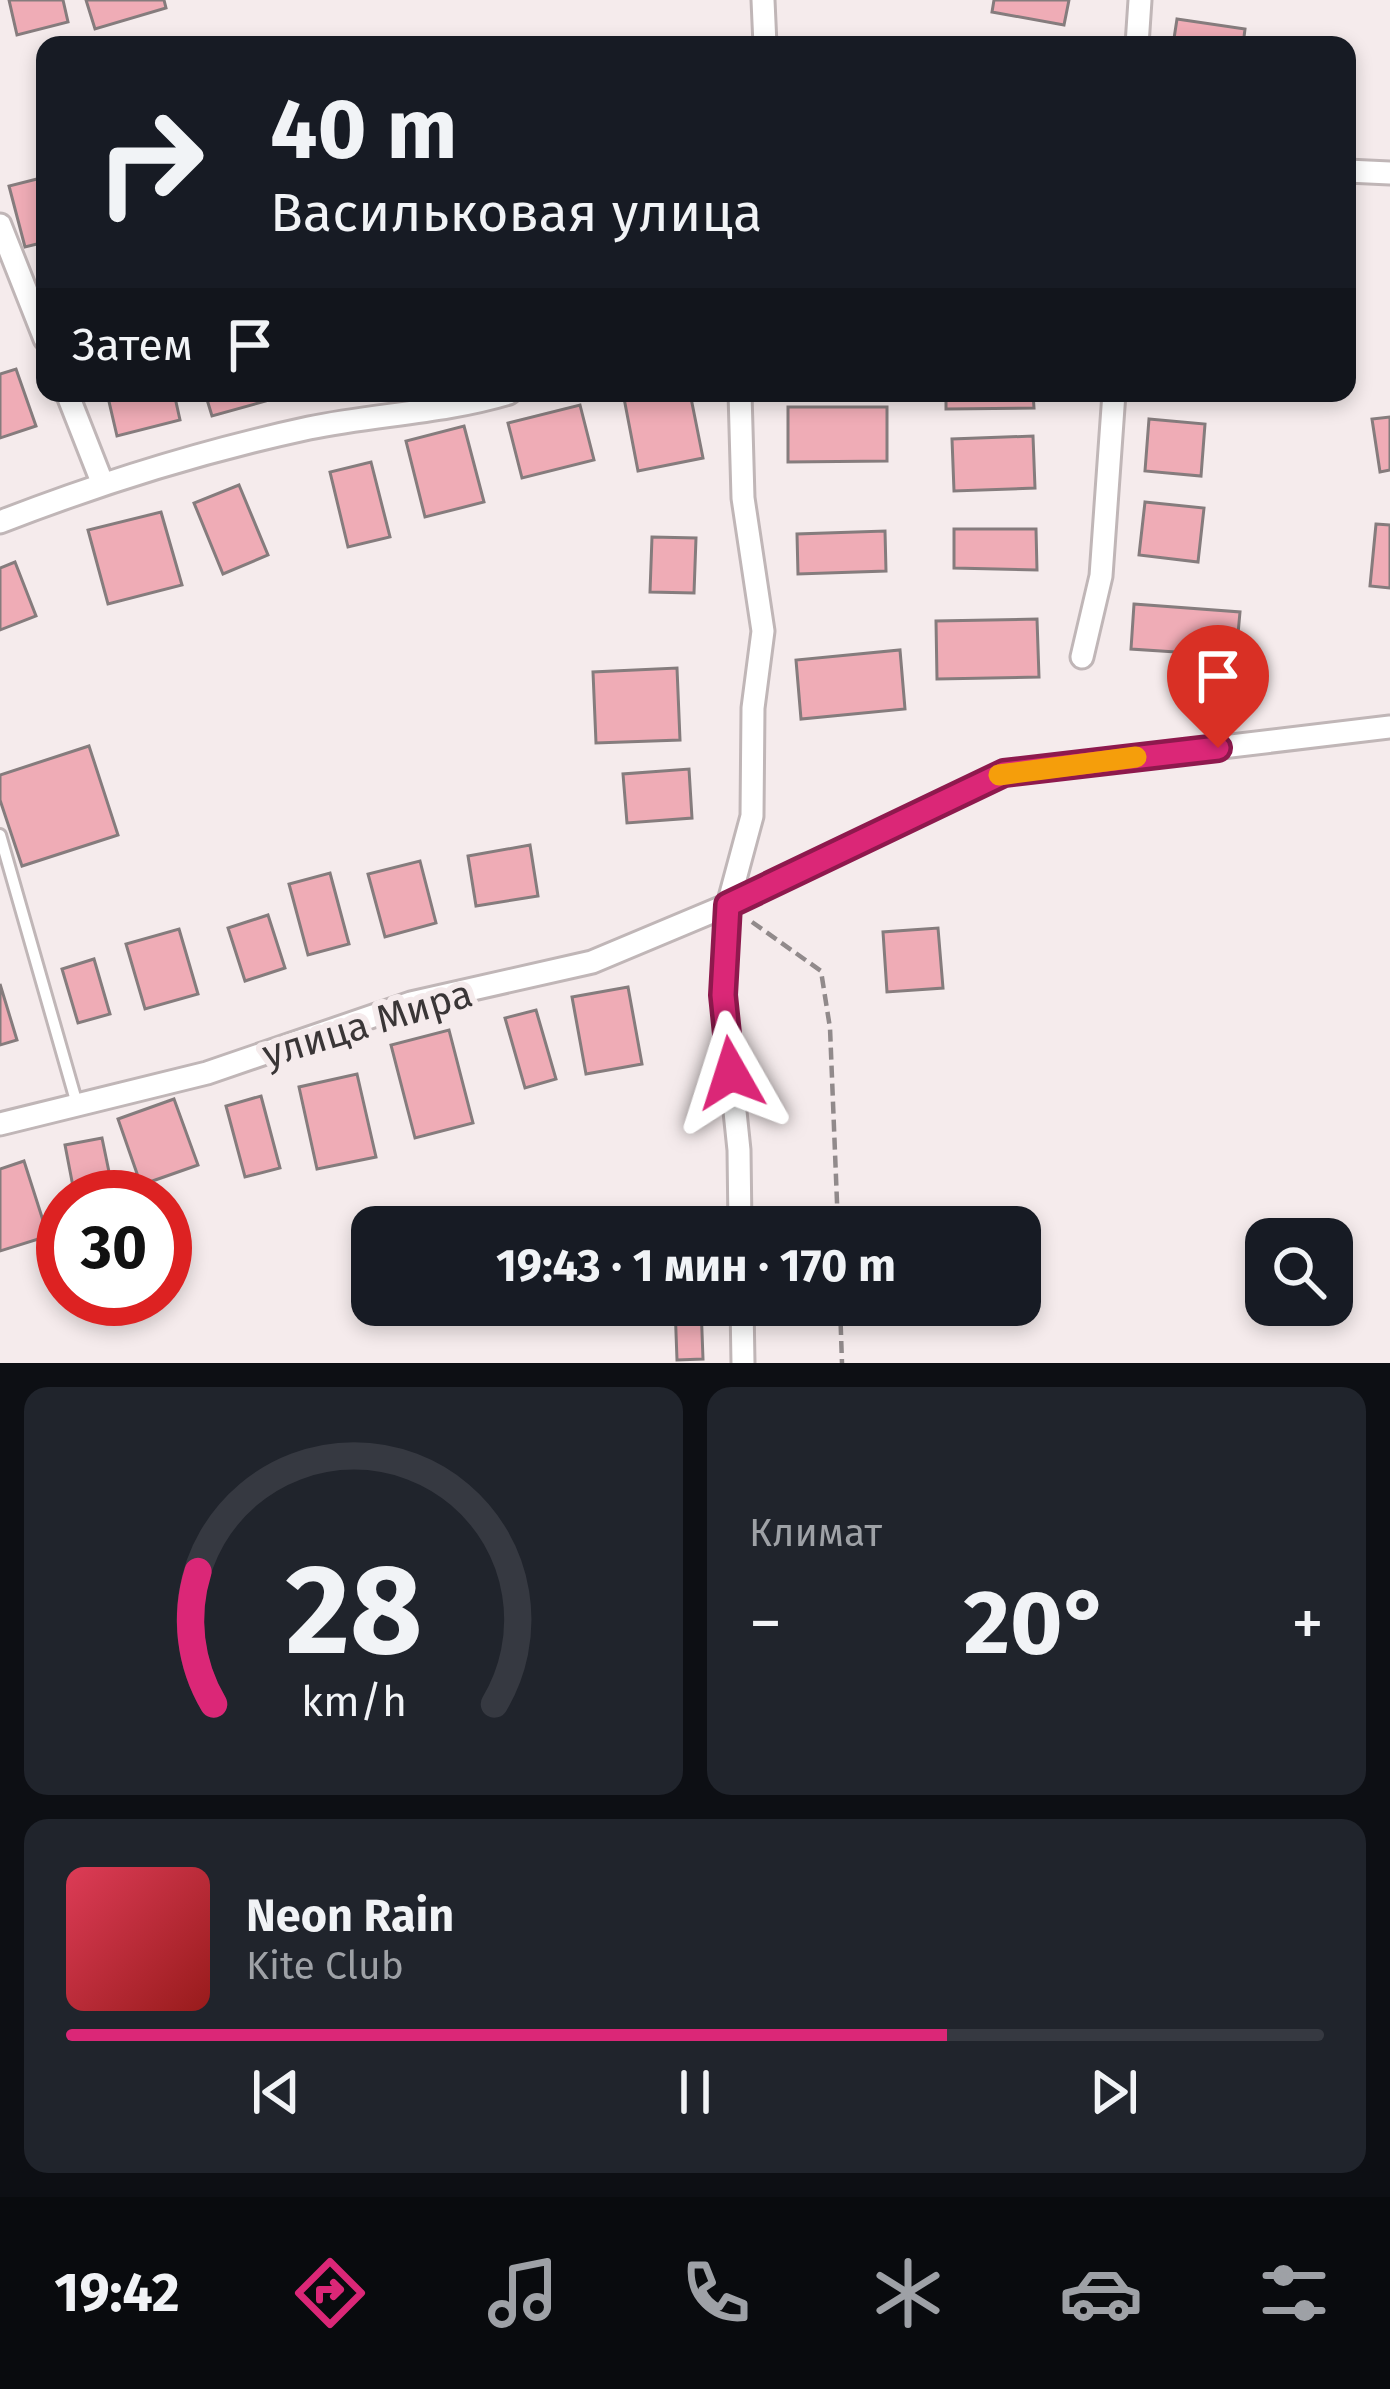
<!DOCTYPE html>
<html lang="ru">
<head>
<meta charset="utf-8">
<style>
	body { margin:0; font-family:"Fira Sans",sans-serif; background:#20242c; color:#f1f3f6; height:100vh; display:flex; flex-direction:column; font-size:45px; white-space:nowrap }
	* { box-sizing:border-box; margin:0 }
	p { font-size:39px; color:#9ea1a6 }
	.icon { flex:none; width:66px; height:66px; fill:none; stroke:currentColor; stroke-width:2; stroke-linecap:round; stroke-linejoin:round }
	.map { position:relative; height:1363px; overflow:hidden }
	.sheet { display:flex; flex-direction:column; gap:24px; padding:24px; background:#0d0f14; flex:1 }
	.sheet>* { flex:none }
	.hud { position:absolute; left:36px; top:36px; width:1320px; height:366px; border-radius:24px; box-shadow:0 6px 18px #0003; background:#171b24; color:#f1f3f6; overflow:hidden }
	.tools { position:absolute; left:1245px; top:1218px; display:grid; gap:24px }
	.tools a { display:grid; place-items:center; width:108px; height:108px; border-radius:24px; background:#171b24; box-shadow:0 6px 18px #0003; font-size:60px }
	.speed { position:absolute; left:36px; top:1170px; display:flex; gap:24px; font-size:60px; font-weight:700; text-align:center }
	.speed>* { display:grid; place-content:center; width:156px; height:156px; border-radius:50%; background:#171b24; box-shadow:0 6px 18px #0003; line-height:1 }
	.speed .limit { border:18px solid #d22; background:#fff; color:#111 }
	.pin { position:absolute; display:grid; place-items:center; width:102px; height:102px; color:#fff; margin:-123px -51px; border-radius:50% 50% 50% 0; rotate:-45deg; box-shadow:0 0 12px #0007 }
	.pin .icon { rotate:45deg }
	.me { position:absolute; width:132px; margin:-66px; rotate:354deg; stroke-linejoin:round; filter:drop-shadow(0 0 9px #0008) }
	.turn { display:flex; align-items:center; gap:42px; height:252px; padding:0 36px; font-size:54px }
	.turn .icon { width:156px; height:156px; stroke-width:2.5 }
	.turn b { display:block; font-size:84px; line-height:102px }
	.then { display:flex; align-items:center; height:114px; padding:0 36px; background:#0003; gap:24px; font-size:45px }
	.big { font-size:90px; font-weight:700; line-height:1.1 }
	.sheet .widget { flex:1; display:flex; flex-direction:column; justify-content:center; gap:18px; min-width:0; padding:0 42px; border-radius:24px; background:#20242c }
	.sheet .dial { align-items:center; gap:0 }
	.dial svg { height:312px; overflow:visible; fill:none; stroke:#363941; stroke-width:7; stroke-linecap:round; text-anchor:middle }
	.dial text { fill:#f1f3f6; stroke:none }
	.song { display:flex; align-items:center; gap:36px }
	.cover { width:144px; height:144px; border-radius:18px; background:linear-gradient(135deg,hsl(350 70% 55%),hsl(0 70% 35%)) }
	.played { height:12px; border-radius:6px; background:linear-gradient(90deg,#db2777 70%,#363941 70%) }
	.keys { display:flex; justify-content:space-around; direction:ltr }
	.heat { display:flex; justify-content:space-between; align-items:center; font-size:66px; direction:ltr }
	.sheet .tiles { flex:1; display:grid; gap:24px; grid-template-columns:1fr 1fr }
	.widget:last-child { grid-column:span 2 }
	.trip { position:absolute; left:351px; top:1206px; width:690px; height:120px; border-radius:24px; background:#171b24; box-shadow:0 6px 18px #0003; font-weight:700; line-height:120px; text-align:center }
	.dock { display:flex; height:192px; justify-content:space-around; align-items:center; background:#090b0e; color:#9ea1a6 }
	.dock .icon { width:84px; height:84px }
	.dock .on { color:#db2777 }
	.dock b { font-size:54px; color:#f1f3f6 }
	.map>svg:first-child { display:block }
</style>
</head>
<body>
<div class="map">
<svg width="1390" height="1363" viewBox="0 0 1390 1363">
	<rect width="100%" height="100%" fill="#f5ebec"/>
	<g fill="#efacb6" stroke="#857c7d" stroke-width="3">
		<path d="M9 0H63L68 22 17 35Z"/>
		<path d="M86 0H164L166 8 95 29Z"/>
		<path d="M994 0H1069L1064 25 992 12Z"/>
		<path d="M1177 19 1245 29 1243 45H1173Z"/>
		<path d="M45 177V242L25 247 9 186Z"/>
		<path d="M16 369 36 426 0 438V374Z"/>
		<path d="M107 393H174L180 420 117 436Z"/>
		<path d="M205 393H279L280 397 212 416Z"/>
		<path d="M623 393H690L703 458 638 471Z"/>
		<path d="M946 393H1033L1034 408 946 409Z"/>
		<path d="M580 405 594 460 522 478 508 423Z"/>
		<path d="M788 407H887V461L788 462Z"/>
		<path d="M1390 417V470L1380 472 1372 419Z"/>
		<path d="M1149 419 1205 424 1201 476 1145 471Z"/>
		<path d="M464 426 484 502 425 517 406 441Z"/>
		<path d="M1033 436 1035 488 954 491 952 439Z"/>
		<path d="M371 462 390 537 348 547 330 472Z"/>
		<path d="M239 485 268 555 223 574 194 503Z"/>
		<path d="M1145 502 1204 508 1198 562 1139 555Z"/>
		<path d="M161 512 182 585 108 604 88 530Z"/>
		<path d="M1376 524 1390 525V588L1370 586Z"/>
		<path d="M954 529H1036L1037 570 954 568Z"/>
		<path d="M885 531 886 571 798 574 797 534Z"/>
		<path d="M652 537 696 538 694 593 650 592Z"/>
		<path d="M15 562 36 616 0 630V568Z"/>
		<path d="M1134 604 1240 612 1236 656 1131 649Z"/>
		<path d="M1037 619 1039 677 937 679 936 621Z"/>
		<path d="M900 650 905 709 801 719 796 660Z"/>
		<path d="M677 668 680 740 596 743 593 672Z"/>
		<path d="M89 746 118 835 22 866 0 800V775Z"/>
		<path d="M689 769 692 818 627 823 623 774Z"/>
		<path d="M530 845 538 896 476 906 468 856Z"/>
		<path d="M420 861 436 923 385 937 368 874Z"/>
		<path d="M330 873 349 944 308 955 289 884Z"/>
		<path d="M268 915 285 968 245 981 228 928Z"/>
		<path d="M938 928 943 988 887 992 883 932Z"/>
		<path d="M179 929 198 994 145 1009 126 944Z"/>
		<path d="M94 959 110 1014 78 1023 62 969Z"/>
		<path d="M0 984 17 1040 0 1045Z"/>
		<path d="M628 987 642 1064 586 1074 572 997Z"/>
		<path d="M536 1010 556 1079 525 1088 505 1018Z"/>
		<path d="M449 1030 473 1123 415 1138 391 1045Z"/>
		<path d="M357 1074 376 1157 317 1169 299 1087Z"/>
		<path d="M261 1096 280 1168 245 1177 226 1106Z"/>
		<path d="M174 1099 198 1165 141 1185 118 1119Z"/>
		<path d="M102 1138 114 1196 75 1197 65 1145Z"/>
		<path d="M24 1161 48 1236 0 1251V1169Z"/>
		<path d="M675 1305H701L703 1359 677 1360Z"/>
	</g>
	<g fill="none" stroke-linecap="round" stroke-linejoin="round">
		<defs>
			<path id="service" d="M0 835 77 1104"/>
			<g id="minor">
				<path d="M763 0 765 45"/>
				<path d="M1137 45 1140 0"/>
				<path d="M1347 171 1390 173"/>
				<path d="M0 225 45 339"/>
				<path d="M67 393 102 482"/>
				<path d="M740 393 743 498 763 631 753 708 752 816 728 905 723 996 739 1150 740 1227"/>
				<path d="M0 522C100 483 203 451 309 428 376 414 443 413 509 393"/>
				<path d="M1082 657 1101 576 1114 393"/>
				<path d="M0 1124 207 1073 411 1003 592 962 728 905 1004 773 1390 727"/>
				<path d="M742 1305 743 1363"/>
			</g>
		</defs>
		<use href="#service" stroke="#c0b6b7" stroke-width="16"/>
		<use href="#minor" stroke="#c0b6b7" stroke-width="27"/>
		<g stroke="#918a8b" stroke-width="4.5" stroke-dasharray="12 6" stroke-linecap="butt">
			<path d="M752 922 821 971 830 1028 838 1227"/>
			<path d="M840 1305 842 1363"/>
		</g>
		<use href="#service" stroke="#fff" stroke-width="10"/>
		<use href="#minor" stroke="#fff" stroke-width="21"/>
	</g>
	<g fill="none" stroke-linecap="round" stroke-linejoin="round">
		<defs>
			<path id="route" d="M731 1073 723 995 728 905 1004 773 1218 748"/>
		</defs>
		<use href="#route" stroke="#8e194d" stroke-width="30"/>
		<use href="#route" stroke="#db2777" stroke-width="21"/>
		<path stroke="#f59e0b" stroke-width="21" d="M999 775 1136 757"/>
	</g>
	<g text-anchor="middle" stroke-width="12" stroke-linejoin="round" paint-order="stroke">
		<g font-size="39" fill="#3a3637" stroke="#f5ebec">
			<text transform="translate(367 1023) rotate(-17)" y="14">улица Мира</text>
		</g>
	</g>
</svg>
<div class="tools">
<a><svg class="icon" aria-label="search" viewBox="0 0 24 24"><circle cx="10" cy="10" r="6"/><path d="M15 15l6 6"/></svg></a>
</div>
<div class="speed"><div class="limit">30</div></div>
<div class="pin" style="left:1218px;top:748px;background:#d93025"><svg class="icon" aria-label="arrive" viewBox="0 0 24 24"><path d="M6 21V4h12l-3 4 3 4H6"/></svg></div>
<svg class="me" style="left:731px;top:1073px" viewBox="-20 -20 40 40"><path d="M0-17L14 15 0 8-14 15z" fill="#db2777" stroke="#fff" stroke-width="4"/></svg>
<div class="trip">19:43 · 1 мин · 170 m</div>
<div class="hud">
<div class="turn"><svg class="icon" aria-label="right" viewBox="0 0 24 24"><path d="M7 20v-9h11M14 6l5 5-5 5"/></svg><div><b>40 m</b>Васильковая улица</div></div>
<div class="then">Затем<svg class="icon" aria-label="arrive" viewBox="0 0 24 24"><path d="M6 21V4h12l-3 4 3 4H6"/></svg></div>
</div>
</div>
<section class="sheet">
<div class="tiles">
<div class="widget dial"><svg viewBox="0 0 100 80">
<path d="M14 69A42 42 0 1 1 86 69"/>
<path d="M14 69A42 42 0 0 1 10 35" stroke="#db2777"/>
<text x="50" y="56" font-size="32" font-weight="700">28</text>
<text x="50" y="72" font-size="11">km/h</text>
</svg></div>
<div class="widget"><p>Климат</p>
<div class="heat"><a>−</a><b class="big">20°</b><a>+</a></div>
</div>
<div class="widget">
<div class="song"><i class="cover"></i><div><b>Neon Rain</b><p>Kite Club</p></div></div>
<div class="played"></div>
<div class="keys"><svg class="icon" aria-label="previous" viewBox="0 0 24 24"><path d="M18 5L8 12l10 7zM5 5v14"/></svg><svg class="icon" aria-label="pause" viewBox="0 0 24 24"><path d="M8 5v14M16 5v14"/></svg><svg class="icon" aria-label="next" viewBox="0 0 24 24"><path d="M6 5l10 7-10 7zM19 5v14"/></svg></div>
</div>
</div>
</section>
<nav class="dock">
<b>19:42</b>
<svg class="icon on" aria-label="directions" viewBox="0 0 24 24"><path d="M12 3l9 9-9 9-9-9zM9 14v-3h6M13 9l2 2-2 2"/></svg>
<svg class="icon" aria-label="music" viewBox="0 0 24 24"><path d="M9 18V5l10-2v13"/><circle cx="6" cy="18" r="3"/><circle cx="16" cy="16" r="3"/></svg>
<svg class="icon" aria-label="phone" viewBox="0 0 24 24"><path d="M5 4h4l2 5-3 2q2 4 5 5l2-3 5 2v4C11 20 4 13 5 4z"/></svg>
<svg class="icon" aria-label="climate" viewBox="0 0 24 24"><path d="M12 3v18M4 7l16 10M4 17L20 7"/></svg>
<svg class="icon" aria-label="car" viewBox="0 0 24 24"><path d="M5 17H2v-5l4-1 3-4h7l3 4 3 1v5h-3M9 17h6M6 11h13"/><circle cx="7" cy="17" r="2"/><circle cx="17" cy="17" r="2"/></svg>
<svg class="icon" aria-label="filters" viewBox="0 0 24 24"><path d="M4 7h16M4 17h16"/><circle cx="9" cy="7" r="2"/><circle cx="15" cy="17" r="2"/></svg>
</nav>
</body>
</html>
